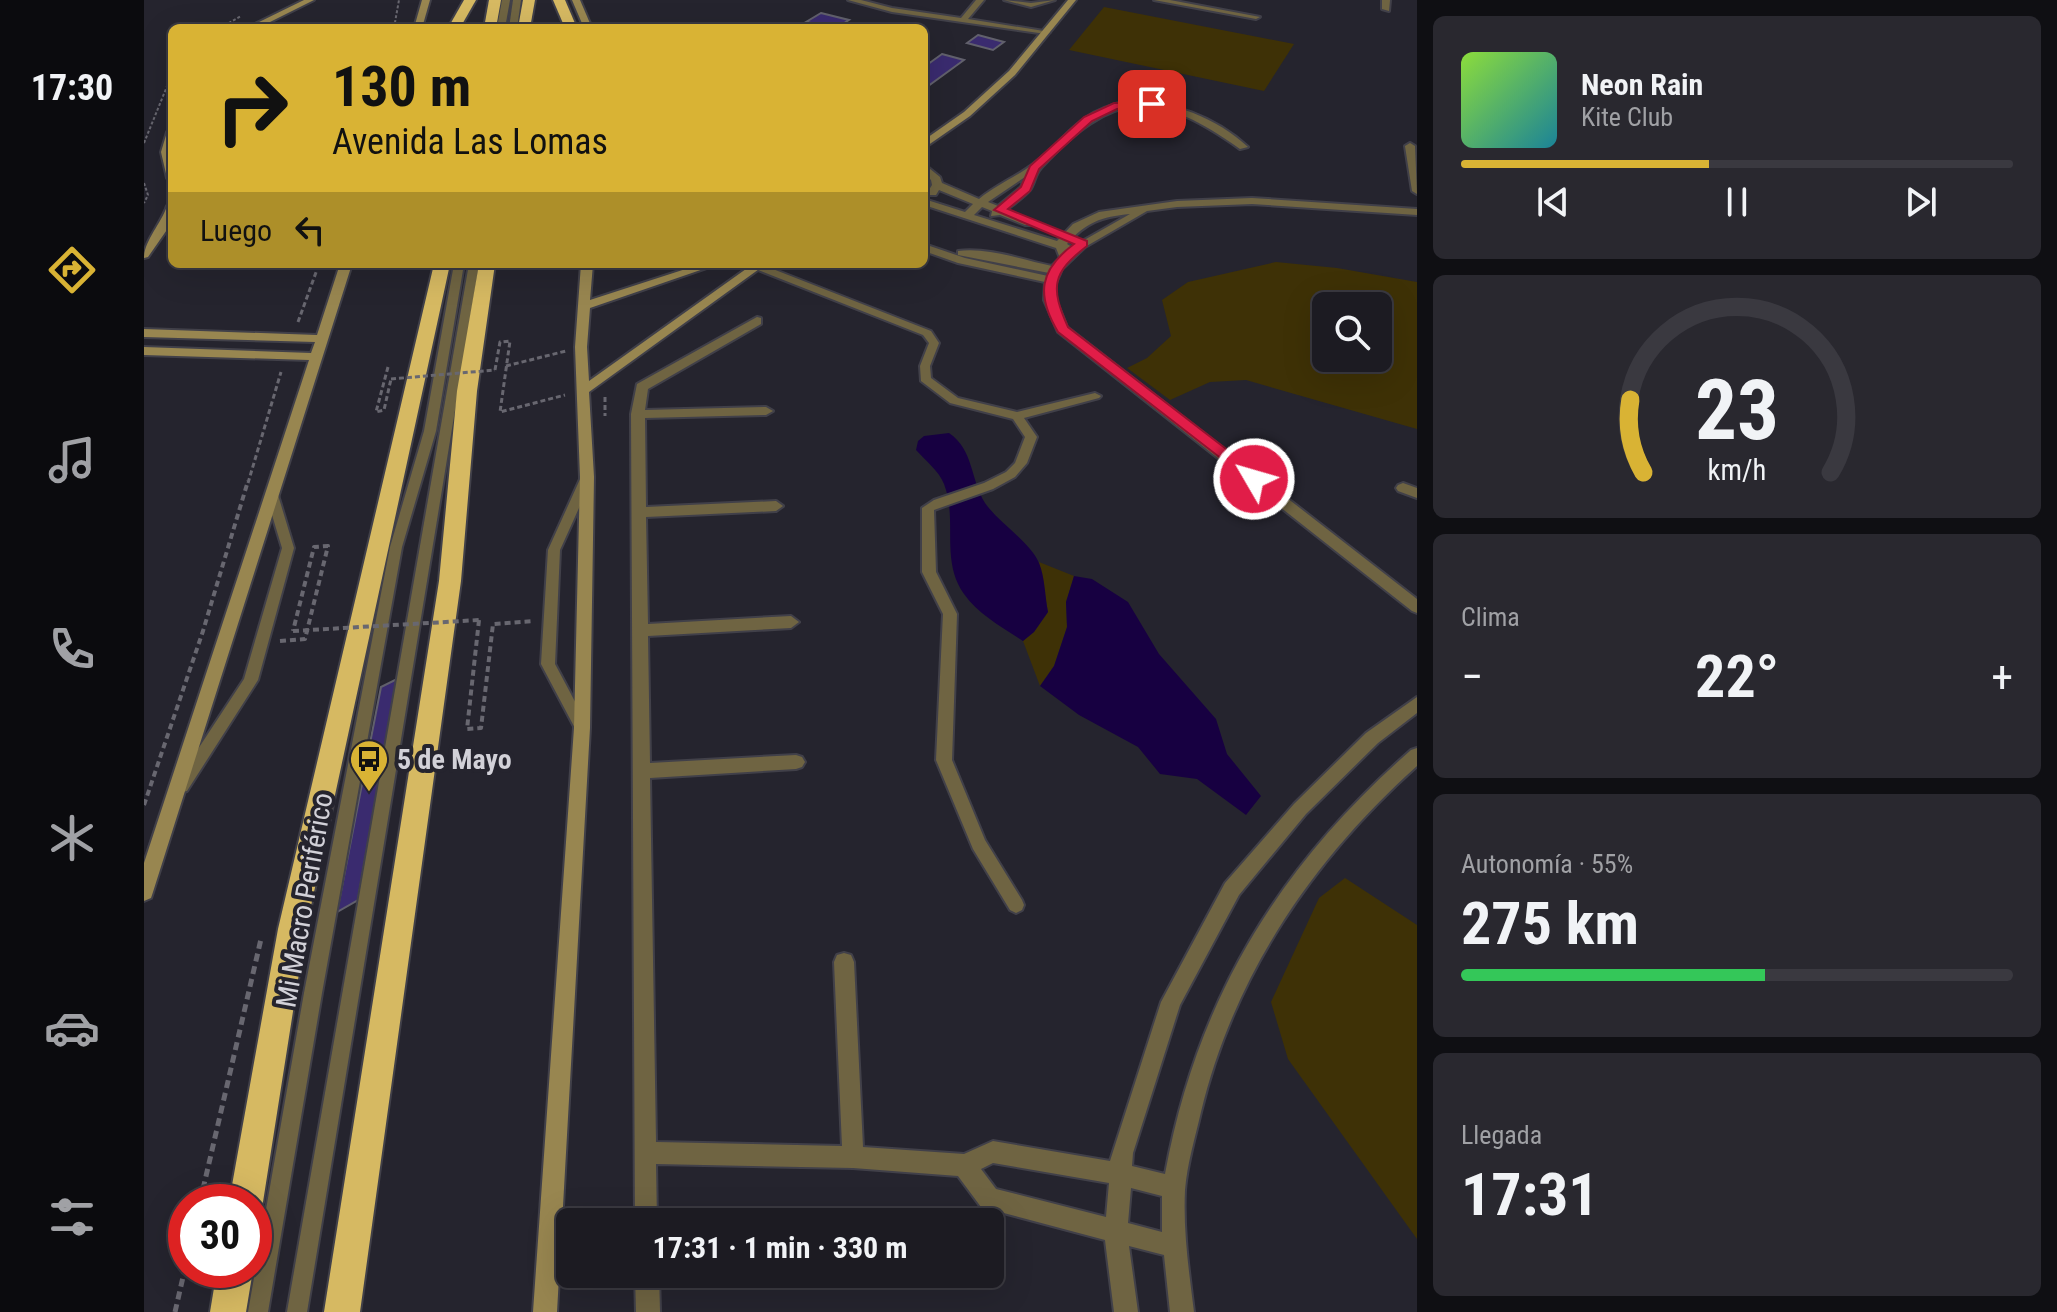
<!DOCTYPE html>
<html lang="es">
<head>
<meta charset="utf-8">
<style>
	body { margin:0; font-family:"Roboto Condensed",sans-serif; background:#29282f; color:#f1f3f6; height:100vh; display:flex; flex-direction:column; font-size:30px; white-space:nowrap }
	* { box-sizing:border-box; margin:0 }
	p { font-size:26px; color:#a0a1a5 }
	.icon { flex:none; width:44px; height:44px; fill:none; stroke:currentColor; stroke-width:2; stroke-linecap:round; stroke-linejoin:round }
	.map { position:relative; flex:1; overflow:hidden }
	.panel { display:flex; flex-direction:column; gap:16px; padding:16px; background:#0f0f13; width:640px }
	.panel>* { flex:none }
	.guide { position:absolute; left:24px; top:24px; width:760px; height:244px; border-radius:12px; box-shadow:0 8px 32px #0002,0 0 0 2px #3a3940; background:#d9b334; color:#111; overflow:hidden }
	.buttons { position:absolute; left:1168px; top:292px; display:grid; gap:16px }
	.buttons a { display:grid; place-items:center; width:80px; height:80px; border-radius:12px; background:#1c1b22; box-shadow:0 8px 32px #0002,0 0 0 2px #3a3940; font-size:40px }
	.speed { position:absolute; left:24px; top:1184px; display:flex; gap:16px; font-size:40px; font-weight:700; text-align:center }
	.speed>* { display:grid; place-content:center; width:104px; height:104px; border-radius:50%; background:#1c1b22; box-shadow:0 8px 32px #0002,0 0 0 2px #3a3940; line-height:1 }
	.speed .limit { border:12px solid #d22; background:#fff; color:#111 }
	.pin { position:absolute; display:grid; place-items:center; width:68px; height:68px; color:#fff; margin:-34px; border-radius:16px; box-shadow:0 4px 12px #0006 }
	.me { position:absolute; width:88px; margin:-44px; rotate:308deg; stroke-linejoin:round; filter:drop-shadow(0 0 6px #0008) }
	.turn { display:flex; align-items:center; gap:28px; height:168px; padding:0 32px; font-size:36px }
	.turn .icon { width:104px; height:104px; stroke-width:2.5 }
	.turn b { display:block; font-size:56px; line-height:68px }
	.then { display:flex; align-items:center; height:76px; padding:0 32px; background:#0003; gap:16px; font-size:30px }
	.big { font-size:60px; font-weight:700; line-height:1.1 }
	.panel .card { flex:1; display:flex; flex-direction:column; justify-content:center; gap:12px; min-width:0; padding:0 28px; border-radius:12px; background:#29282f }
	.panel .dial { align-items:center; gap:0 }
	.dial svg { height:208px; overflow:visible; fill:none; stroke:#3a3940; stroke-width:7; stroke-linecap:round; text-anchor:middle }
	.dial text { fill:#f1f3f6; stroke:none }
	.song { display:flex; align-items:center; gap:24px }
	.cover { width:96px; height:96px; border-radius:12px; background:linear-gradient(135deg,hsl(90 70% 55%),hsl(190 70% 35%)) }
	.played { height:8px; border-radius:4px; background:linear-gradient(90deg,#d9b334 45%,#3a3940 45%) }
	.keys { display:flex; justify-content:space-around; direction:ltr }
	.heat { display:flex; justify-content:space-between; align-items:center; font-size:44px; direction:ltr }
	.charge { height:12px; border-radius:6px; background:linear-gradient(90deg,#34c759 55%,#3a3940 0) }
	.trip { position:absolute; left:412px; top:1208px; width:448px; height:80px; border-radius:12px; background:#1c1b22; box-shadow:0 8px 32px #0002,0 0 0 2px #3a3940; font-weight:700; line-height:80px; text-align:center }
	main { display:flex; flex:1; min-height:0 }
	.menu { display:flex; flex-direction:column; width:144px; justify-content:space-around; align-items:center; background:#0b0b0e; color:#a0a1a5 }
	.menu .icon { width:56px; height:56px }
	.menu .selected { color:#d9b334 }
	.menu b { font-size:36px; color:#f1f3f6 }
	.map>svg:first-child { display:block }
</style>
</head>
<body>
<main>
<nav class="menu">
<b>17:30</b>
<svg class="icon selected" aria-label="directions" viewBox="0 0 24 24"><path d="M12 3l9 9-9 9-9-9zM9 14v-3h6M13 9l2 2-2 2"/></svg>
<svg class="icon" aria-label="music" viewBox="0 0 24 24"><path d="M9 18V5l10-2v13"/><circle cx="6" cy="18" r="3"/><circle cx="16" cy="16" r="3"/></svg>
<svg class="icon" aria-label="phone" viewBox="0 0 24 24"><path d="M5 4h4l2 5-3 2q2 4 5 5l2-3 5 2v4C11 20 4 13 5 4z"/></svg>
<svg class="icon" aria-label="climate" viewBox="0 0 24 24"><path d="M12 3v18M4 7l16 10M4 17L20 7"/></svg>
<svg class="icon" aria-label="car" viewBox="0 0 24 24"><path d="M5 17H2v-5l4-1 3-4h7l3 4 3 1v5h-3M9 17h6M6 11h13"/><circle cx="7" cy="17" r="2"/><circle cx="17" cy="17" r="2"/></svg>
<svg class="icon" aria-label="filters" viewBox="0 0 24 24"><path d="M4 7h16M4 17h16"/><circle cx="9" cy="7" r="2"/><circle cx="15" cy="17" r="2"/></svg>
</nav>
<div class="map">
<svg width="1273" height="1312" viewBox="0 0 1273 1312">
	<rect width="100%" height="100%" fill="#25242e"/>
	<g fill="#3e3106" fill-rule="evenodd">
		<path d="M960 7 1150 44 1120 91 925 50Z"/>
		<path d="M1132 262 1193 268 1273 282V429L1102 380 1066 382 1026 400 983 368 1003 358 1027 336 1018 300 1044 282ZM1234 306V358H1182V306Z"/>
		<path d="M895 562 930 576 922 602 923 627 910 666 896 686 879 641 890 632 904 612Z"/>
		<path d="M1201 878 1273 925V1239L1144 1059 1127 1002 1175 898Z"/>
	</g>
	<g fill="#170041">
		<path d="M805 433C830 450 826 479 841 503 855 523 886 542 895 563 901 577 901 597 904 612L890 632 879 641C858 627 835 615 820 594 796 560 814 520 800 484 795 471 781 460 772 450L774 441 780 436Z"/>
		<path d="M930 576 948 579 984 602 1015 654 1072 719 1083 754 1117 796 1102 815 1053 779 1016 774 994 747 935 715 896 686 910 666 923 627 922 602Z"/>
	</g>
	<g fill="#3a2b6f" stroke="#61606c" stroke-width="2">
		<path d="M677 13 705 20 692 28 662 22Z"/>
		<path d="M834 35 860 42 849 50 823 43Z"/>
		<path d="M798 54 820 60 780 89V67Z"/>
		<path d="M253 679 214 900 193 912 237 687Z"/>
	</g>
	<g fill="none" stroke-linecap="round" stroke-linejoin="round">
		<defs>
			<g id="lane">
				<path d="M358 0H366L361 28H353Z"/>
				<path d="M369 0H377L373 28H365Z"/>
				<path d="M704 0H717L748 8 817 18 832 0H840L824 19 906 32 902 34 748 12Z"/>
				<path d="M860 0 887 3 911 0 887 7Z"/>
				<path d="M1010 0H1026L1116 17 1112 19Z"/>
				<path d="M1238 0H1246L1245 11 1238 9Z"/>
				<path d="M310 264H320L292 431 258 547 178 993 124 1312H104L160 993 246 547 280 431Z"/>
				<path d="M325 264H335L163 1312H143Z"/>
				<path d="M608 264H616L787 331 795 343 786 366 787 378 814 398 873 412 951 393 957 396 955 398 880 418 893 437 883 463 871 477 849 489 790 510 792 572 813 614 808 760 841 840 878 900 880 905 878 910 872 913 866 910 829 849 792 760 799 614 778 572V508L790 500 840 483 862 472 871 463 881 437 869 419 806 403 777 381 776 366 785 343 779 335 609 268Z"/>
				<path d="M443 473 449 477 416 550 411 664 445 728 443 732H433L397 664 404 550 437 477Z"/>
				<path d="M128 491 134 495 150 548 114 680 43 791 38 792 33 791 30 786 33 781 100 679 138 548 122 495Z"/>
			</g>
			<g id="street">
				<path d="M982 101C1026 100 1072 117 1104 147L1096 149C1010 88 969 90 897 168 891 174 891 183 886 190 880 197 870 204 862 210L889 221V225H881L856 215 847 216 848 211 838 207 830 215 913 241 929 224 955 212 1033 201 1108 198 1273 209V215L1108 204 1033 207 1003 211 941 247 918 269 912 283V300L923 327 1273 599V613L1268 611 914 332 900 300 901 282 814 263 780 251V244L821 258 904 276 905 273 814 255V251C844 247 879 260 908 266L916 258 912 248 780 205V199L821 212 829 204 795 190 792 195H784L783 193 788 185 787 180 780 173V164L796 177 798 183 835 199C852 185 872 177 889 164 928 135 928 115 982 101ZM881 177 877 187 854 206 844 202ZM986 214 928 247 923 244C942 222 957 217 986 214Z"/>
				<path d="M1266 143 1271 146 1273 194 1268 191 1261 146Z"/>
				<path d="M613 317 617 318V324L504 389 501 410 622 407 629 411 622 415 501 418 502 507 632 501 639 506 632 511 502 517 504 624 647 616 655 622 647 628 504 636 506 763 652 755 658 757 661 762 658 767 652 769 506 778 512 1142 698 1146 690 962 693 955 700 953 707 955 710 962 719 1147 820 1154 849 1141 966 1161 1017 1002 1081 883 1150 804 1222 733 1273 697V713L1234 743 1162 814 1095 895 1036 1005 989 1153 988 1166 1021 1174C1053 999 1134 867 1267 750L1273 748V766C1169 859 1090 975 1057 1112 1051 1138 1043 1164 1041 1190 1039 1231 1045 1272 1050 1312H1026L1020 1255 985 1246 994 1312H970L961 1240 837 1207 814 1176 709 1168 512 1164 513 1222H491L487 414 493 384ZM849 1163 965 1183 962 1217 852 1189 837 1169ZM987 1188 1018 1196V1232L984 1223Z"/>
				<path d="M1259 483 1273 488V498L1254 491 1252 488 1254 485Z"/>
				<path d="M491 1274H515L516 1312H492Z"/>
			</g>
			<g id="secondary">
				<path d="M160 0H170L114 28H103Z"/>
				<path d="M278 0H286L278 28H270Z"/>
				<path d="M428 0H436L448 28H440Z"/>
				<path d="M924 0H932L871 75 826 116 780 148V140L820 112 865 71Z"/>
				<path d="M28 129V181L23 178 17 152 23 132Z"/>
				<path d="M28 203 27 224 4 257 0 258C0 241 17 224 23 206Z"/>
				<path d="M196 264H208L9 892 7 898 0 901V863L165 360 0 355V347L167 353 171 342 0 337V329L173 335Z"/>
				<path d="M437 264H449L446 300 557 264H574L446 308 443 347 445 381 609 264H622L445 392 450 477 446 728 413 1312H389L430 728 436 477 431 347Z"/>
			</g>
			<g id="highway">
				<path d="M320 0H332L316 28H304Z"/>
				<path d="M345 0H357L352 28H340Z"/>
				<path d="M379 0H391L386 28H374Z"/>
				<path d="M409 0H421L433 28H421Z"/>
				<path d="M290 264H306L162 929 119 1202 114 1214 110 1216V1202H85L134 929Z"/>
				<path d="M335 264H351L333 391 317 581 216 1312H180L295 581 313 391Z"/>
				<path d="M73 1270H109L102 1312H66Z"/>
			</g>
		</defs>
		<use href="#lane" stroke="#414049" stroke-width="4"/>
		<use href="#street" stroke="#414049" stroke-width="4"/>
		<use href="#secondary" stroke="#414049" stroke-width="4"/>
		<use href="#highway" stroke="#414049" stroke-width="4"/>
		<g stroke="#686770" stroke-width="2" stroke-dasharray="3 2" stroke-linecap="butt">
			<path d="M76 28 97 16"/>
			<path d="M250 28 255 0"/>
			<path d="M0 143 28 74"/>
			<path d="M0 183 4 195 0 203"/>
		</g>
		<g stroke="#686770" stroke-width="3" stroke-dasharray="5 3" stroke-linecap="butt">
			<path d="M154 322 175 264"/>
			<path d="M362 366 422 351"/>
			<path d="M244 367 232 412 240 410 247 379"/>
			<path d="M351 370 356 342 366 341 356 412 421 395"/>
			<path d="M461 397V416"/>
			<path d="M104 483 137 372"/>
		</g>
		<g stroke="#686770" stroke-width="4" stroke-dasharray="6 4" stroke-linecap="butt">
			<path d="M335 620 323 729 337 728 349 624 390 621"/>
			<path d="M136 641 161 639 184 546 170 547 149 631"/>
			<path d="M0 805 59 631 104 481"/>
		</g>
		<g stroke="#686770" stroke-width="5" stroke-dasharray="8 5" stroke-linecap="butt">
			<path d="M56 1202 117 939"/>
			<path d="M31 1312 42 1264"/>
		</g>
		<use href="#lane" fill="#6f6442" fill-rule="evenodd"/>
		<use href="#street" fill="#6f6442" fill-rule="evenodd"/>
		<use href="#secondary" fill="#988650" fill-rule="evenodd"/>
		<use href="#highway" fill="#d6b962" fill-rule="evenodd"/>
		<path stroke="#686770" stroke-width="3" stroke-dasharray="5 3" stroke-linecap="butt" d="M247 379 351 370"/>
		<path stroke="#686770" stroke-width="4" stroke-dasharray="6 4" stroke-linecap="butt" d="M149 631 335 620"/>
	</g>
	<path fill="#e11d48" stroke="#92132f" stroke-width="2" d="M1012 102V106L973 109 948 121 895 169 886 191 864 209 943 241V246C908 273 906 287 924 327L1116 475V483L1110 484 914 332C892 295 895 270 930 244L850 210 877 187 886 166 940 117 970 103Z"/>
	<defs>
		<symbol id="bus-pin" viewBox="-11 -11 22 30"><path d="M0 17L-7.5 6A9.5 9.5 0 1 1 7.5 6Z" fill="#d9b334" stroke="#25242e"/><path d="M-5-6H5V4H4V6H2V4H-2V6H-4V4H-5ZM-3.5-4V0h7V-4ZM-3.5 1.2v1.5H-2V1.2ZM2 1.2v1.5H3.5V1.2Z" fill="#111"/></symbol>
	</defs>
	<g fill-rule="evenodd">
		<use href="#bus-pin" x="203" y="737" width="44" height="60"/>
	</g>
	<g text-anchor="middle" stroke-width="8" stroke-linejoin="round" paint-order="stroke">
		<g font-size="28" font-weight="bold" fill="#d2d1d8" stroke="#25242e" text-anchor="start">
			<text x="253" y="769">5 de Mayo</text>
		</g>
		<g font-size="28" fill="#d2d1d8" stroke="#25242e">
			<text transform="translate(160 900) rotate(-80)" y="10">Mi Macro Periférico</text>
		</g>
	</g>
</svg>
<div class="buttons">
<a><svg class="icon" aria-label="search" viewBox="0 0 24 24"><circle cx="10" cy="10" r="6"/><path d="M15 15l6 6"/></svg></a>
</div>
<div class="speed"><div class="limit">30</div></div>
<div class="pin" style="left:1008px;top:104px;background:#d93025"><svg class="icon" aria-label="arrive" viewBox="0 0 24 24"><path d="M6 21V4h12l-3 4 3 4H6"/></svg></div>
<svg class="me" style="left:1110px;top:479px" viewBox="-20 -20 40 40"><circle r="17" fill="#e11d48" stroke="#fff" stroke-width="3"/><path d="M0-11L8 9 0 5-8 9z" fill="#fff"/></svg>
<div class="trip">17:31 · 1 min · 330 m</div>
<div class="guide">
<div class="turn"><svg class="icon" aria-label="right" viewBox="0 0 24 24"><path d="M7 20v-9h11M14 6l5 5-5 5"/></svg><div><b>130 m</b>Avenida Las Lomas</div></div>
<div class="then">Luego<svg class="icon" aria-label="left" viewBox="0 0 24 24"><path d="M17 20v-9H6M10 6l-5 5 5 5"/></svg></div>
</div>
</div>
<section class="panel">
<div class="card">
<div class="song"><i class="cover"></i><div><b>Neon Rain</b><p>Kite Club</p></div></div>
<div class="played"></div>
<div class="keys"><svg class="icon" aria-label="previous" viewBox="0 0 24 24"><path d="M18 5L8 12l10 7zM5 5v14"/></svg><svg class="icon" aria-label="pause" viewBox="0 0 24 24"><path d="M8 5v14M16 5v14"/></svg><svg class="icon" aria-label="next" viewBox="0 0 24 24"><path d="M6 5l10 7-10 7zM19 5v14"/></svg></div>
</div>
<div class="card dial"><svg viewBox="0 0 100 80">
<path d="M14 69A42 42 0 1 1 86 69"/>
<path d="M14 69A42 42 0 0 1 9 41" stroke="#d9b334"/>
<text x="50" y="56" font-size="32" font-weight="700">23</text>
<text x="50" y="72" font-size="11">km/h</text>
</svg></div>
<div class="card"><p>Clima</p>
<div class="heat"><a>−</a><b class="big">22°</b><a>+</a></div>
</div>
<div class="card"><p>Autonomía · 55%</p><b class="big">275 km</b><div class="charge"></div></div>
<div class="card"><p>Llegada</p><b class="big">17:31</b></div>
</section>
</main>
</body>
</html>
